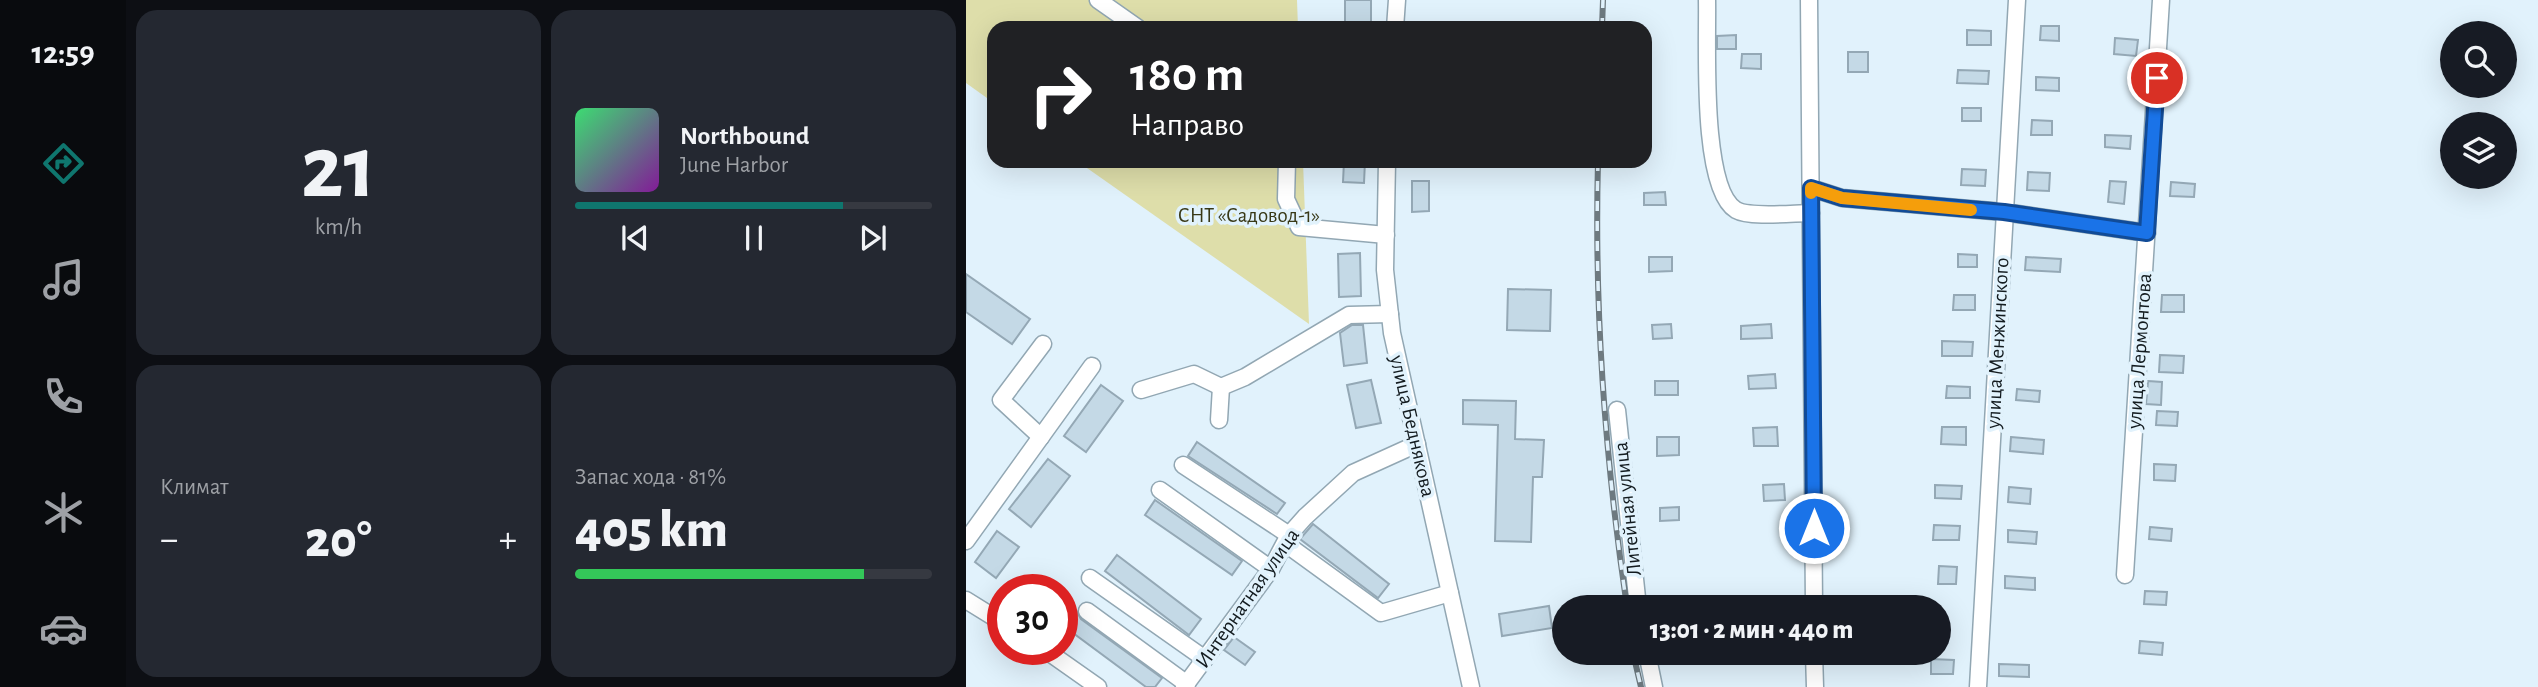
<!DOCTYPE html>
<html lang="ru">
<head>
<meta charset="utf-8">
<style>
	body { margin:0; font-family:"Alegreya Sans",sans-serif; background:#242831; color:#f1f3f6; height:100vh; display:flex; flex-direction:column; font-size:26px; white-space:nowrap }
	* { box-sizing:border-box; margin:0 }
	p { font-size:23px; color:#9ea1a6 }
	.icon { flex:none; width:38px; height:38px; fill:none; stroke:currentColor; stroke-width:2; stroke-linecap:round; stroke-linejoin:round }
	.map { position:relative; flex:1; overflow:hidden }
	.details { display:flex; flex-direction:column; gap:10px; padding:10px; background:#0d0f14; width:840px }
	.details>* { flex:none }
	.top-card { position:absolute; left:21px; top:21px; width:665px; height:147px; border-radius:21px; box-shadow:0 7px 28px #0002; background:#202124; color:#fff; overflow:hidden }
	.buttons { position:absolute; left:1474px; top:21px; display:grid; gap:14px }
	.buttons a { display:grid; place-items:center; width:77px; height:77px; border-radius:50%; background:#171b24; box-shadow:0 7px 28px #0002; font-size:35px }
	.speed { position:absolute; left:21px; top:574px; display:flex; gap:14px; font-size:35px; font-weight:700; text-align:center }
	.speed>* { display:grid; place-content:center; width:91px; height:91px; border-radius:50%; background:#171b24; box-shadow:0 7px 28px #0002; line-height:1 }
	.speed .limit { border:10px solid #d22; background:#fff; color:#111 }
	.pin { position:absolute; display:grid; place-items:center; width:60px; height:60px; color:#fff; margin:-30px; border:4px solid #fff; border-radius:50%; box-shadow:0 2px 7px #0007 }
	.me { position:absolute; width:77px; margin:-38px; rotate:0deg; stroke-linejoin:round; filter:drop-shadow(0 0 5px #0008) }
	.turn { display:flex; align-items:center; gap:24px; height:147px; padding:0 28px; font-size:32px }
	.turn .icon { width:91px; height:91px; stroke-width:2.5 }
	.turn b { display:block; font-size:49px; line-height:60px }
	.big { font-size:52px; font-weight:800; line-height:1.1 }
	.details .card { flex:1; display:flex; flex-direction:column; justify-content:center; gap:10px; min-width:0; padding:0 24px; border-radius:21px; background:#242831 }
	.details .dial { align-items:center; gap:0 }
	.dial b { font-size:91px; line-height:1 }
	.song { display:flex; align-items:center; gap:21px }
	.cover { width:84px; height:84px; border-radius:10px; background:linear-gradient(135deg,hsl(140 70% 55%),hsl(290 70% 35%)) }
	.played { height:7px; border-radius:4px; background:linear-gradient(90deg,#0f766e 75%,#363941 75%) }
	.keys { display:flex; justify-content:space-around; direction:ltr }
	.heat { display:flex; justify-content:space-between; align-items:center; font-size:38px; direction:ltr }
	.charge { height:10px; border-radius:5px; background:linear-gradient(90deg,#34c759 81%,#363941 0) }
	.details .tiles { flex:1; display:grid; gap:10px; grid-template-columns:repeat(2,1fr) }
	.trip { position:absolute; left:586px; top:595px; width:399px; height:70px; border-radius:35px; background:#171b24; box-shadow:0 7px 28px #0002; font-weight:800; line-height:70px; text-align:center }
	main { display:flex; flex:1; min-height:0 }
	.menu { display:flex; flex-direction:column; width:126px; justify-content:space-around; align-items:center; background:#090b0e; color:#9ea1a6 }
	.menu .icon { width:49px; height:49px }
	.menu .active { color:#0f766e }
	.menu b { font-size:32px; color:#f1f3f6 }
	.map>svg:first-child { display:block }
</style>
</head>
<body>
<main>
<nav class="menu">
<b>12:59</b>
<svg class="icon active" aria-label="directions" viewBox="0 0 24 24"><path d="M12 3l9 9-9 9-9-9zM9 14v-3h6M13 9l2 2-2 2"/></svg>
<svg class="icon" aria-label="music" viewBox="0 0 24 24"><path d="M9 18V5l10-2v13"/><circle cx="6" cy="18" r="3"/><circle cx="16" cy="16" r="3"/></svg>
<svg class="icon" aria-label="phone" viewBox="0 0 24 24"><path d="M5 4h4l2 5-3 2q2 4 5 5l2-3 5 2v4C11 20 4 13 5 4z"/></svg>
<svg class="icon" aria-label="climate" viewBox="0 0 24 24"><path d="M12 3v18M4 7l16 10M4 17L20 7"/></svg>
<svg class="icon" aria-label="car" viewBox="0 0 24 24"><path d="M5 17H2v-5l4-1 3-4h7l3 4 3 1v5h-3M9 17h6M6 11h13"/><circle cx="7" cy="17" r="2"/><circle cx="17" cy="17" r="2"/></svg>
</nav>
<section class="details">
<div class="tiles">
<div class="card dial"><b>21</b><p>km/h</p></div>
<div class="card">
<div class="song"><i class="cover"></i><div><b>Northbound</b><p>June Harbor</p></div></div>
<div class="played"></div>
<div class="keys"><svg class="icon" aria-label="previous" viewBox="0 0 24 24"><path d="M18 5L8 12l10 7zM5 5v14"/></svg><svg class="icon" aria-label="pause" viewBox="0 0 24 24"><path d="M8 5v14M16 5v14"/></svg><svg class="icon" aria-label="next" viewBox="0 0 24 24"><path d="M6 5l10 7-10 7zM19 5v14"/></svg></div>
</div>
<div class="card"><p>Климат</p>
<div class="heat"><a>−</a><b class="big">20°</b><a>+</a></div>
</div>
<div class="card"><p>Запас хода · 81%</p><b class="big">405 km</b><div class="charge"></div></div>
</div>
</section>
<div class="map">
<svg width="1572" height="687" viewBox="0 0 1572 687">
	<rect width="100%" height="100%" fill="#e1f2fc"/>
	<g fill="#dedeaa">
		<path d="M0 0H331L332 28H28V103L0 83Z"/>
		<path d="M111 161H337L343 324Z"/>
	</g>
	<g fill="#c4d9e6" stroke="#94a8b5" stroke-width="2">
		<path d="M379 0H405V23L379 22Z"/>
		<path d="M1075 26H1093V41L1074 40Z"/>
		<path d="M1001 30 1025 31V45H1001Z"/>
		<path d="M770 35V49H751V36Z"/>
		<path d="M1149 38 1172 40 1170 56 1148 54Z"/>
		<rect x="882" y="52" width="20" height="20"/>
		<path d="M776 54H795V69L775 68Z"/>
		<path d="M992 70 1023 71 1022 84 991 83Z"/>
		<path d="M1070 77 1093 78V91L1070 90Z"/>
		<rect x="996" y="108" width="19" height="13"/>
		<path d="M1066 120 1086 121V135H1065Z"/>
		<path d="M1139 135 1165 136 1164 149 1139 147Z"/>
		<path d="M378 161H399L398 183 377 182Z"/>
		<path d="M996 169 1020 170 1019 186 995 185Z"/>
		<path d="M1062 172 1084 173 1083 191 1061 190Z"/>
		<path d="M446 181H463V211L446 212Z"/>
		<path d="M1144 181 1160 182 1158 204 1142 202Z"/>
		<path d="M1205 182 1229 184 1228 197 1204 196Z"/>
		<path d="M699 192 700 205H678V193Z"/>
		<path d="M394 253 395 296 373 297 372 254Z"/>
		<path d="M992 254 1011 255V267H992Z"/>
		<path d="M683 257H706V271L683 272Z"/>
		<path d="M1060 257 1095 259 1094 272 1059 270Z"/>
		<path d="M0 274 64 319 46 344 0 312Z"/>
		<path d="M542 289 585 290 584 331 541 330Z"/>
		<path d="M988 295H1009V310H987Z"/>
		<path d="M1196 295H1218V312H1195Z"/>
		<path d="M705 324 706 338 687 339 686 325Z"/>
		<path d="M805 324 806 338 775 339V326Z"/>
		<path d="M386 325H397L401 363 378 366 374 333Z"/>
		<path d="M976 341 1007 342 1006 356H976Z"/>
		<path d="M1194 355 1218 356 1217 373 1193 372Z"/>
		<path d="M809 374 810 388 783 389 782 376Z"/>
		<path d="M405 380 415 423 390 428 381 385Z"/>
		<rect x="689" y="381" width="23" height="14"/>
		<path d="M1182 381 1196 382 1195 405 1180 404Z"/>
		<path d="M135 385 157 401 120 452 98 436Z"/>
		<path d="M981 386 1004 387V398H980Z"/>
		<path d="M1051 389 1074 391 1073 402 1050 400Z"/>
		<path d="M497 400 550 401 549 439 578 440 576 477H567L565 542 529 541 532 425 497 424Z"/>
		<path d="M1191 411 1212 412 1211 426 1190 425Z"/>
		<path d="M811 427 812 446H788L787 428Z"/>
		<path d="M976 427H1000V445L975 444Z"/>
		<path d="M691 437H713V455L691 456Z"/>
		<path d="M1045 437 1078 440 1077 454 1044 451Z"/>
		<path d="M231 442 319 503 311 514 222 456Z"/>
		<path d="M82 459 104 476 65 527 43 509Z"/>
		<path d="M1188 464 1210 465 1209 481 1188 480Z"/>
		<path d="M818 484 819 500 798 501 797 485Z"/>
		<path d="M969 485 996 486 995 499 969 498Z"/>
		<path d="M1043 487 1065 489 1064 504 1042 502Z"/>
		<path d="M189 500 276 561 266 575 179 515Z"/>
		<path d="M713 507V520L694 521V508Z"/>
		<path d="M347 524 423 584 412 598 334 539Z"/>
		<path d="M968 525 994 526 993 540H967Z"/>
		<path d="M1184 527 1206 529 1205 541 1183 539Z"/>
		<path d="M1042 530 1071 532 1070 544 1042 542Z"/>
		<path d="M31 531 53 547 30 578 9 562Z"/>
		<path d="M151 555 235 619 223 635 139 571Z"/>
		<path d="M973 566 991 567 990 584H972Z"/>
		<path d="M1039 576 1069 578V590L1039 588Z"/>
		<path d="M1179 591 1201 592 1200 605 1178 604Z"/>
		<path d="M583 606 586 628 536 636 533 614Z"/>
		<path d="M111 612 115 619 196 678 189 687H180L99 627Z"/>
		<path d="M268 637 289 652 279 665 258 650Z"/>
		<path d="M1174 641 1197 643 1196 655 1173 653Z"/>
		<path d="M965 659 988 660 987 674H965Z"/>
		<path d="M1033 664 1063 665V677L1033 676Z"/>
	</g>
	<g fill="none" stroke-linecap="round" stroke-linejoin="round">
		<defs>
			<g id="minor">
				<path d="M132 0 172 28"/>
				<path d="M741 0C742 41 734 188 770 210 784 218 828 213 845 213"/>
				<path d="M843 0 848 607"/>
				<path d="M429 28 431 0"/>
				<path d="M321 161 320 199 333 227 420 235"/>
				<path d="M421 161 419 270 426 333 505 687"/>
				<path d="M845 188 876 198 1038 212 1181 233"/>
				<path d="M175 390 228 374 255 387 279 377 383 315 424 314"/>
				<path d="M651 410 672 607"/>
				<path d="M253 420 255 387"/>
				<path d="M75 437 35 400 77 344"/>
				<path d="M217 465 323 535"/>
				<path d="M194 490 305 569"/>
				<path d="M0 541 126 366"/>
				<path d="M320 544 415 613 484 593"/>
				<path d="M1159 575 1195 0"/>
				<path d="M124 578 239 659"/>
				<path d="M0 600 37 623"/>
				<path d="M121 611 221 684"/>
				<path d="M78 649 132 687"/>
				<path d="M681 653 688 687"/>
				<path d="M848 653 849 687"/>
				<path d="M218 687 305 569 323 535 339 517 387 473 451 444"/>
				<path d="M1012 687 1051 0"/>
			</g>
		</defs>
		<use href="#minor" stroke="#92a7b3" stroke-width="19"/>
		<use href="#minor" stroke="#fff" stroke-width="16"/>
		<defs>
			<g id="rail">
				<path d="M636 28 637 0"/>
				<path d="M632 161C628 311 639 459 661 607"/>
				<path d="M667 653 675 687"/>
			</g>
		</defs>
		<use href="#rail" stroke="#6e7a80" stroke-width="6"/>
		<use href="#rail" stroke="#e1f2fc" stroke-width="3.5" stroke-dasharray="10" stroke-linecap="butt"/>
	</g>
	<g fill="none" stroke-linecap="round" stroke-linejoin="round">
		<defs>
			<path id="route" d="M848 528 845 188 876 198 1038 212 1181 233 1191 78"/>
		</defs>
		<use href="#route" stroke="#114b97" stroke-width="18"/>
		<use href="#route" stroke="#1a73e8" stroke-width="12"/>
		<path stroke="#f59e0b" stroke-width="12" d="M845 193V188L876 198 1005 210"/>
	</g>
	<g text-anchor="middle" stroke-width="7" stroke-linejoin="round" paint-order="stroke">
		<g font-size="21" fill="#383816" stroke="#e1f2fc">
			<text x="283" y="222">СНТ «Садовод-1»</text>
		</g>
		<g font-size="21" fill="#131b1f" stroke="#e1f2fc">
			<text transform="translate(1031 343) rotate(-87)" y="7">улица Менжинского</text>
			<text transform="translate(1173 351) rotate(-86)" y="7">улица Лермонтова</text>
			<text transform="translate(447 426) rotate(77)" y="7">улица Беднякова</text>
			<text transform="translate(661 509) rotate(-96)" y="7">Литейная улица</text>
			<text transform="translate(281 598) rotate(-55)" y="7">Интернатная улица</text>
		</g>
	</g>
</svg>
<div class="buttons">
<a><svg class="icon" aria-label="search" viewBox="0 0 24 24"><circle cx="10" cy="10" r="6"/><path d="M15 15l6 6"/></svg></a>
<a><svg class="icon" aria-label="layers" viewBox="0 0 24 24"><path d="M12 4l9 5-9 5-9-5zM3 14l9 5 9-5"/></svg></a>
</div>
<div class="speed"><div class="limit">30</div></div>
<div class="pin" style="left:1191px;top:78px;background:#d93025"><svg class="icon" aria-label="arrive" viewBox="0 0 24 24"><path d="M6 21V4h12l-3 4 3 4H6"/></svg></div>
<svg class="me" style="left:848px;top:528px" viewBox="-20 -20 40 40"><circle r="17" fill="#1a73e8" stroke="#fff" stroke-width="3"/><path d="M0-11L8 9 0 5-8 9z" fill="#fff"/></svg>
<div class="trip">13:01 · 2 мин · 440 m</div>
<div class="top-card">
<div class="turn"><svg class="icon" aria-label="right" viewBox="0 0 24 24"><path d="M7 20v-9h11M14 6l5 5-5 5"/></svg><div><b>180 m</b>Направо</div></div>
</div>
</div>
</main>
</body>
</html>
